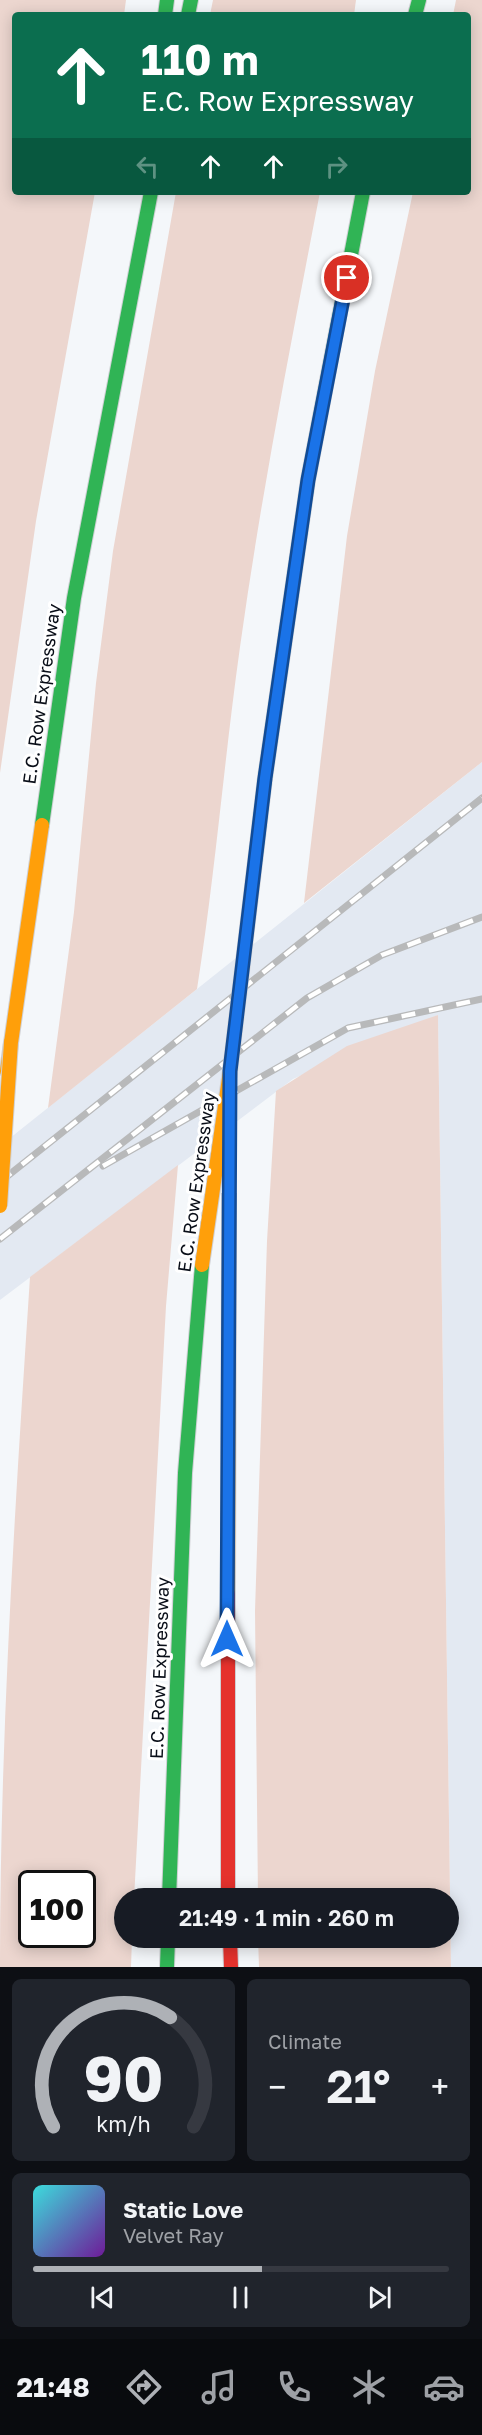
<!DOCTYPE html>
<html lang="en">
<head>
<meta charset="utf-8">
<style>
	body { margin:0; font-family:"Golos Text",sans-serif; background:#20242c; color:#f1f3f6; height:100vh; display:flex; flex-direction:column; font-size:22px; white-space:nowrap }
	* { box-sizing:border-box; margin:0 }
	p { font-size:20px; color:#9ea1a6 }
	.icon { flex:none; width:33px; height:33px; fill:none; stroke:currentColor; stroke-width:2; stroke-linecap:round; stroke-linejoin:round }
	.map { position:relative; height:1967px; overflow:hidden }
	.drawer { display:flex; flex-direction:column; gap:12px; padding:12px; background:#0d0f14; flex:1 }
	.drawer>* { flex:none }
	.guide { position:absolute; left:12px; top:12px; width:459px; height:183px; border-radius:6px; box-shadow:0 3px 15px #0003; background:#0b6e4f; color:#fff; overflow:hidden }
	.speed { position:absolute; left:18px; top:1870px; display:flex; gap:12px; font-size:30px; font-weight:700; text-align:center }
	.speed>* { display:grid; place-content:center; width:78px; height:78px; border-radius:50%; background:#171b24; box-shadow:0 3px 15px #0003; line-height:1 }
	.speed .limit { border:3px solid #111; border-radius:9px; background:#fff; color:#111 }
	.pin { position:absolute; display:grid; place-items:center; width:51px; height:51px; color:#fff; margin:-26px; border:3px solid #fff; border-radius:50%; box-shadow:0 2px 6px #0007 }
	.me { position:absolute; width:66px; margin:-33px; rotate:0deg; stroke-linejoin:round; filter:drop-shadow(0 0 4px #0008) }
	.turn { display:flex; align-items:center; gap:21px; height:126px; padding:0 30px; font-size:27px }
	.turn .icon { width:78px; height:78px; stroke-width:2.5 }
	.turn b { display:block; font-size:42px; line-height:51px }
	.lanes { display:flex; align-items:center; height:57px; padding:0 30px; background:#0003; justify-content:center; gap:30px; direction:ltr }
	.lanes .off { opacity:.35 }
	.big { font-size:45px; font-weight:600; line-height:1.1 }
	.drawer .card { flex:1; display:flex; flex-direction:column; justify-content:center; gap:9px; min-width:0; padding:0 21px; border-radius:9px; background:#20242c }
	.drawer .dial { align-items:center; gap:0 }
	.dial svg { height:156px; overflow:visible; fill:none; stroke:#363941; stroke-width:7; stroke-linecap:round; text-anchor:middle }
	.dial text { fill:#f1f3f6; stroke:none }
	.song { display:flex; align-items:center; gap:18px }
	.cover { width:72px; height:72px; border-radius:9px; background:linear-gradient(135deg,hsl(180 70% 55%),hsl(280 70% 35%)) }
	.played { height:6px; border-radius:3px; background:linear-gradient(90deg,#aeb1b6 55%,#363941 55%) }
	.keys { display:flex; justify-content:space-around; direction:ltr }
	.heat { display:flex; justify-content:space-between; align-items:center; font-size:33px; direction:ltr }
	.drawer .tiles { flex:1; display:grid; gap:12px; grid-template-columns:1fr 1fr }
	.card:last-child { grid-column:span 2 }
	.trip { position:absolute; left:114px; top:1888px; width:345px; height:60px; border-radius:30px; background:#171b24; box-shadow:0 3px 15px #0003; font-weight:600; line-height:60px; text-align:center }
	.dock { display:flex; height:96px; justify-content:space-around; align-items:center; background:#090b0e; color:#9ea1a6 }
	.dock .icon { width:42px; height:42px }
	.dock .active { color:#aeb1b6 }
	.dock b { font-size:27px; color:#f1f3f6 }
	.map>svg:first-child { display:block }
</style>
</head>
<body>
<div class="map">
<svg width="482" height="1967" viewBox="0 0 482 1967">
	<rect width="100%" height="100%" fill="#f4f7fa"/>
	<path fill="#e3e9f2" d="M482 762V1967H451L438 1015 293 1079 0 1300V1146Z"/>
	<g fill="#ecd6cf" fill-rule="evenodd">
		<path d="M0 0H126L124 15H15V192H95L36 521 0 773Z"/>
		<path d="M213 0H356L354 15H210Z"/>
		<path d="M456 0H482V762L304 903 347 536 375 371 413 192H468V15H453Z"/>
		<path d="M176 192H320C291 343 261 495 240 647 224 761 215 876 197 989L48 1108 74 912 96 683 113 551Z"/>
		<path d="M438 1015 451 1967H259L258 1938H448V1899H258L255 1611 267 1241 276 1091 347 1046Z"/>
		<path d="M178 1165 166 1306 134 1899H124V1938H132L131 1967H0C0 1737 15 1507 30 1277ZM32 1884H82V1935H32Z"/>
	</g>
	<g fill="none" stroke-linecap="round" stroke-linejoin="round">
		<defs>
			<g id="fast">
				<path d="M165 15 167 0"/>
				<path d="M188 15 191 0"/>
				<path d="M415 15 419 0"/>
				<path d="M265 778 308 480 363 192"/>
				<path d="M42 825 74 598 151 192"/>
				<path d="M169 1899 185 1473 202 1265"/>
				<path d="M167 1967 168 1938"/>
			</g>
			<g id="slow">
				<path d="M7 1071 42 825"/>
				<path d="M228 1594 229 1251"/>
			</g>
			<g id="jam">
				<path d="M228 1899V1594"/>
				<path d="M230 1938 231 1967"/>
			</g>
		</defs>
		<use href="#fast" stroke="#cfd0d4" stroke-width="16"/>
		<use href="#slow" stroke="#cfd0d4" stroke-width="16"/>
		<use href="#jam" stroke="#cfd0d4" stroke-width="16"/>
		<use href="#fast" stroke="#30b455" stroke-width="14"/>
		<use href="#slow" stroke="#ff9f0a" stroke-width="14"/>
		<use href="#jam" stroke="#e5322d" stroke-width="14"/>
		<defs>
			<g id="rail">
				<path d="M103 1166 348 1028 482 999"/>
				<path d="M0 1182 482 798"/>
				<path d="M0 1239 307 998 382 955 482 917"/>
			</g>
		</defs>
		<use href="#rail" stroke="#b8b9ba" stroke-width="7"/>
		<use href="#rail" stroke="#fff" stroke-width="4.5" stroke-dasharray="14" stroke-linecap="butt"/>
		<defs>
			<g id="fast-bridge">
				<path d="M255 862 265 778"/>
				<path d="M229 1193V1251"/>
			</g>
			<g id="slow-bridge">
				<path d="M0 1206 11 1042"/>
				<path d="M202 1265 230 1071 255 862"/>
			</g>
		</defs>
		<use href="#fast-bridge" stroke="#cfd0d4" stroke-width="16" stroke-linecap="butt"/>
		<use href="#slow-bridge" stroke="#cfd0d4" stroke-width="16" stroke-linecap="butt"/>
		<use href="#fast-bridge" stroke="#30b455" stroke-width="14"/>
		<use href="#slow-bridge" stroke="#ff9f0a" stroke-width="14"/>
	</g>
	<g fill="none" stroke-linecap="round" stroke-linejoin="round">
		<defs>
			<path id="route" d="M227 1639 230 1071 265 778 308 480 347 278"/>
		</defs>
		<use href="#route" stroke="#114b97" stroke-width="15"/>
		<use href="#route" stroke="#1a73e8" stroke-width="10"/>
	</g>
	<g text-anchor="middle" stroke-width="6" stroke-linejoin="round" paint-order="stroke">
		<g font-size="18" fill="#090e18" stroke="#fff">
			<text transform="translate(42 694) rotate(-82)" y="6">E.C. Row Expressway</text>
			<text transform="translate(197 1182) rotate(-82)" y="6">E.C. Row Expressway</text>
			<text transform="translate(160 1668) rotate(-88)" y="6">E.C. Row Expressway</text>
		</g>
	</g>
</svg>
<div class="speed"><div class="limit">100</div></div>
<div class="pin" style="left:347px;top:278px;background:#d93025"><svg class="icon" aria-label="arrive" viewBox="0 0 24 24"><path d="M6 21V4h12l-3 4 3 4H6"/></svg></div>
<svg class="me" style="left:227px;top:1639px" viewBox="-20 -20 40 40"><path d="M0-17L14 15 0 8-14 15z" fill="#1a73e8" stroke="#fff" stroke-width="4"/></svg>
<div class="trip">21:49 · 1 min · 260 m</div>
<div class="guide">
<div class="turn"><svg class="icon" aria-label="ahead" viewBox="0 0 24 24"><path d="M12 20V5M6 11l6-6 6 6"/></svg><div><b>110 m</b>E.C. Row Expressway</div></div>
<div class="lanes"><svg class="icon off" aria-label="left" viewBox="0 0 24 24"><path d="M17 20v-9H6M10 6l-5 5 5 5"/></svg><svg class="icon" aria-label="ahead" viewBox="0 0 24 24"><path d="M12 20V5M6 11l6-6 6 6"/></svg><svg class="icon" aria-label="ahead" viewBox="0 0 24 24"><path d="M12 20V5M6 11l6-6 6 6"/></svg><svg class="icon off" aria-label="right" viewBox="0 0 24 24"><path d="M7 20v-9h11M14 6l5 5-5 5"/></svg></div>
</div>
</div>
<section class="drawer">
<div class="tiles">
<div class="card dial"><svg viewBox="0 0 100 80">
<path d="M14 69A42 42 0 1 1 86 69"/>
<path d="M14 69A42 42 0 0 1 74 13" stroke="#aeb1b6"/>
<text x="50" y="56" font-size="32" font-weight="700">90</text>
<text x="50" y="72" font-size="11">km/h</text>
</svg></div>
<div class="card"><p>Climate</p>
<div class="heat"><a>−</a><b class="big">21°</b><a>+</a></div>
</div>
<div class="card">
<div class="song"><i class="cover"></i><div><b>Static Love</b><p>Velvet Ray</p></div></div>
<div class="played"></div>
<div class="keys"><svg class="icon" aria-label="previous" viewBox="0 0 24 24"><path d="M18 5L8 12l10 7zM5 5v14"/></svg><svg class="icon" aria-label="pause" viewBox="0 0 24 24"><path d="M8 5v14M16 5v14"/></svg><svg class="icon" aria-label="next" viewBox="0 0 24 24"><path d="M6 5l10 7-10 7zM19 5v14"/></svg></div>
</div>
</div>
</section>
<nav class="dock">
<b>21:48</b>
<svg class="icon active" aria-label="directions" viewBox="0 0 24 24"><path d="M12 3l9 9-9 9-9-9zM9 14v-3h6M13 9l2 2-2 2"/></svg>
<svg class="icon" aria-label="music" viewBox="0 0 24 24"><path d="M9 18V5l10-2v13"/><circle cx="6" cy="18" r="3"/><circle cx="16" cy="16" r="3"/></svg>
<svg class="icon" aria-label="phone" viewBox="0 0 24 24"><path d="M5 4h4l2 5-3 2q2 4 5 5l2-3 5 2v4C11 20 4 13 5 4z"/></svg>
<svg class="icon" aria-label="climate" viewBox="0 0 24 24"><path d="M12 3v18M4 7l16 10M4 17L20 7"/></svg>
<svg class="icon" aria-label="car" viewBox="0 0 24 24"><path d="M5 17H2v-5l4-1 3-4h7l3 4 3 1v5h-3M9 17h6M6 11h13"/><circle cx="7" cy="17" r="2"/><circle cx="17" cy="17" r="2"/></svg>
</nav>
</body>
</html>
